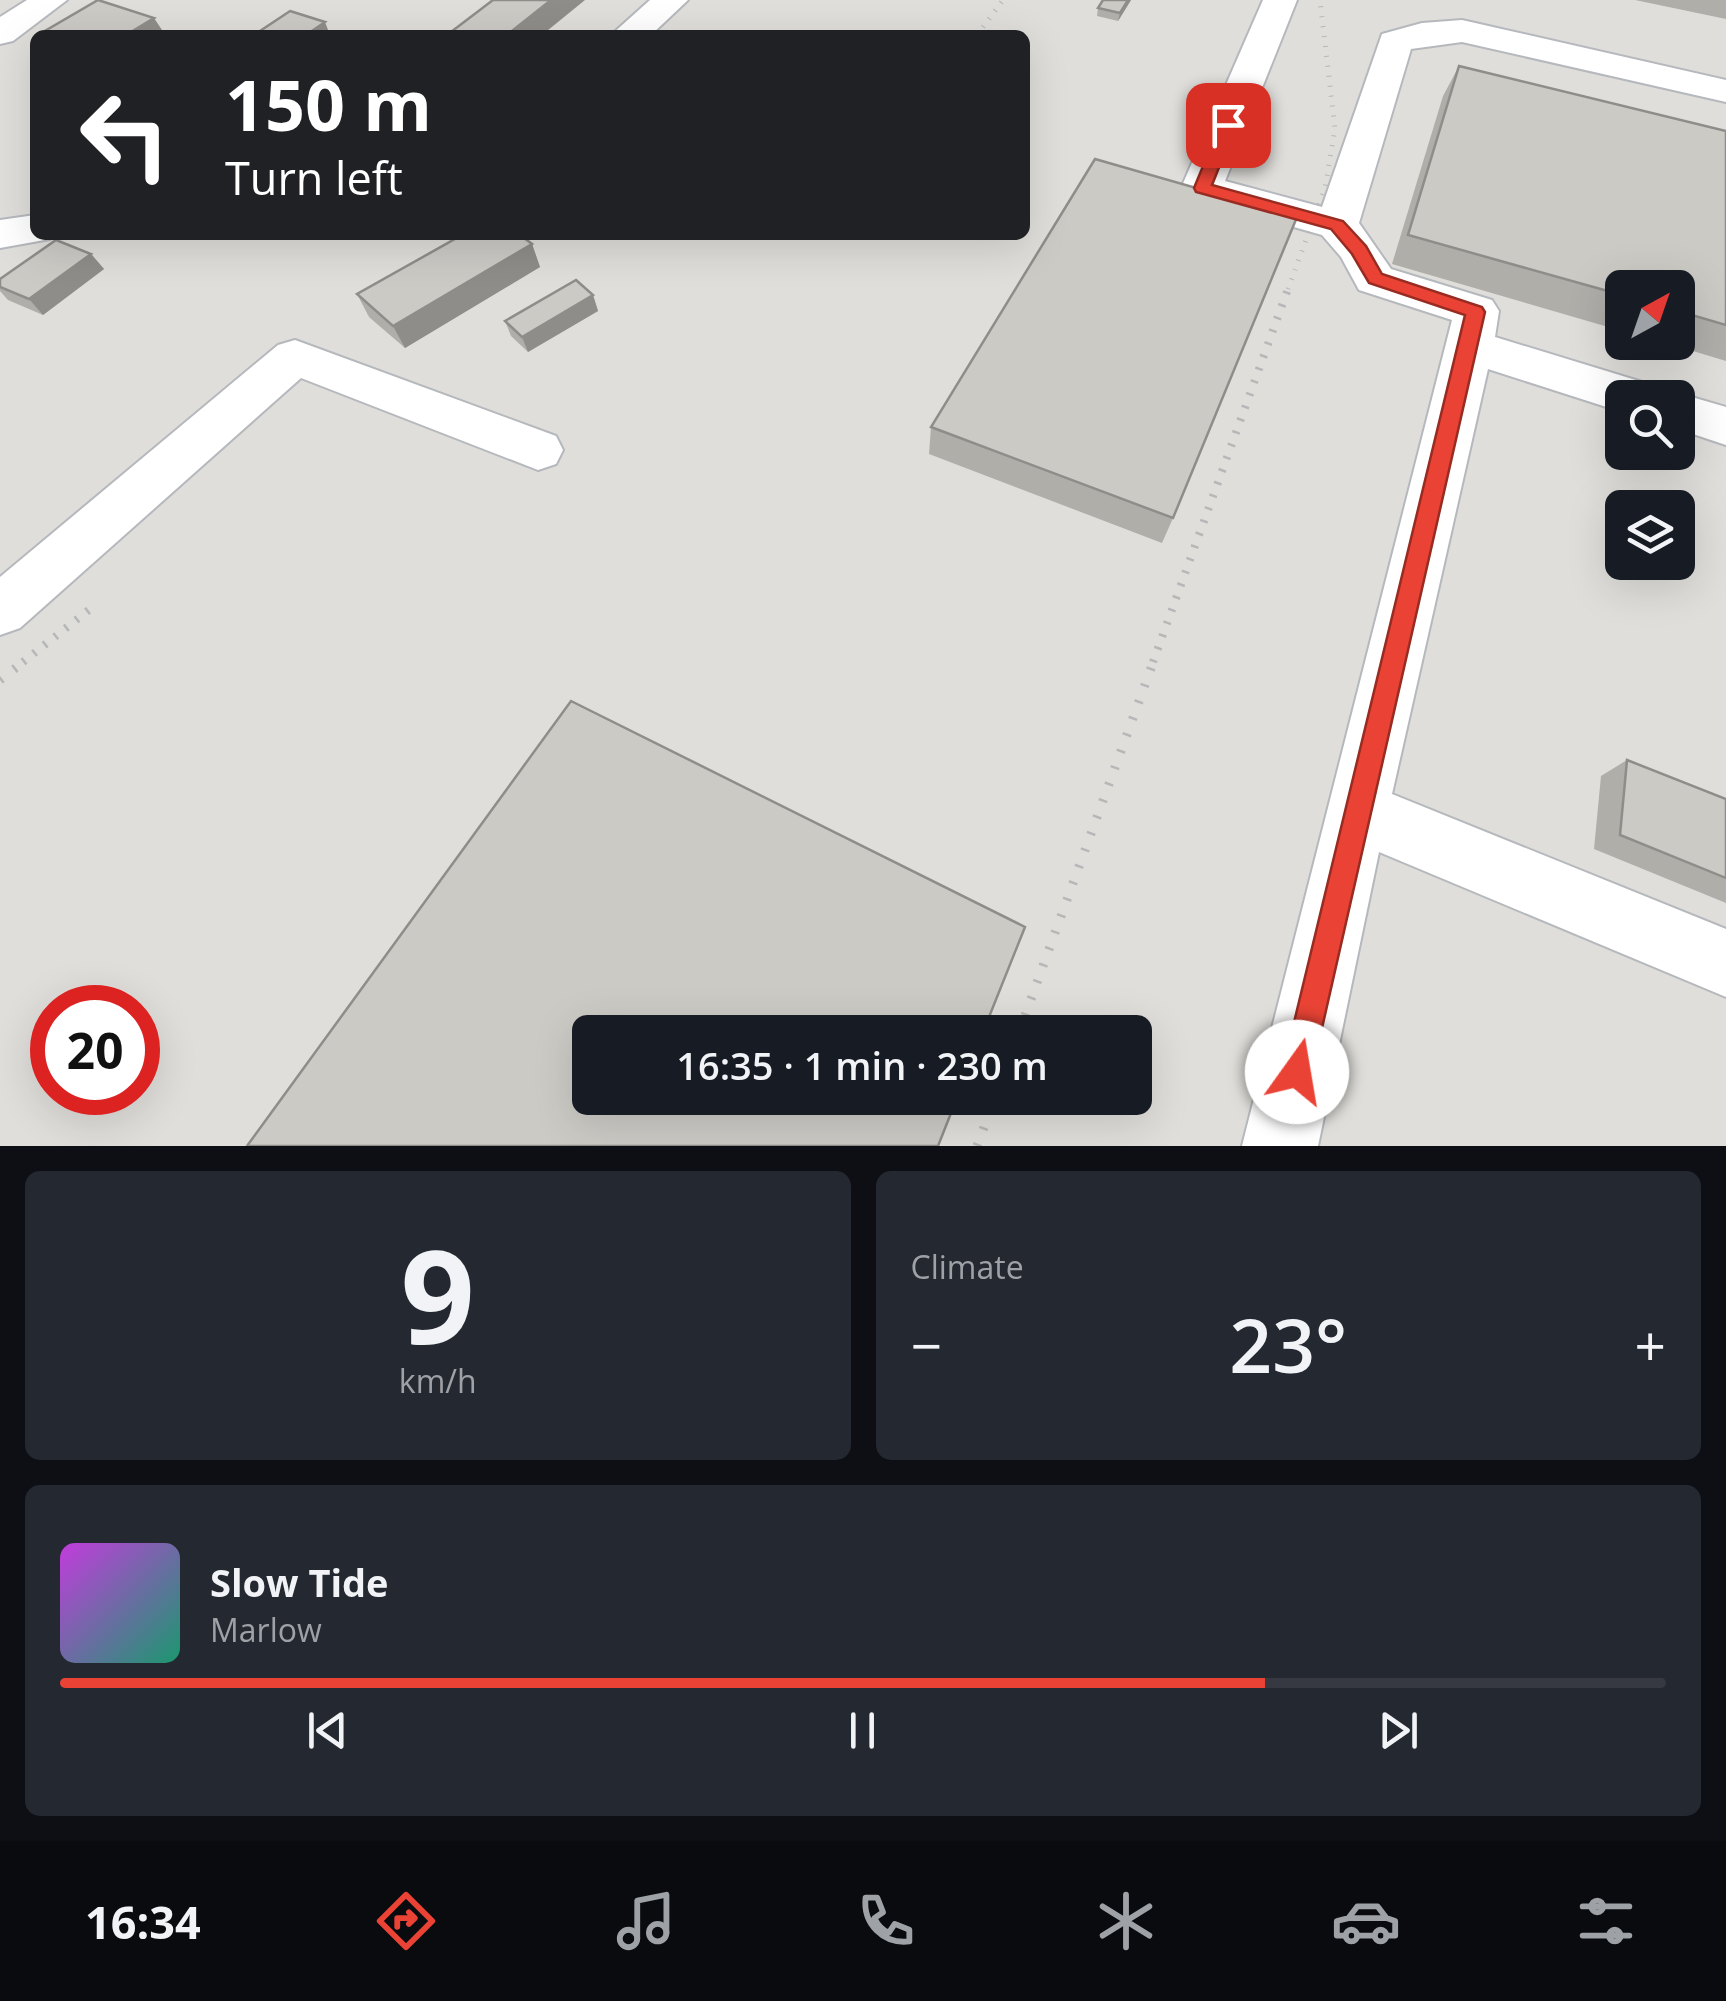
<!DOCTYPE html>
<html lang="en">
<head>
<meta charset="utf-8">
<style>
	body { margin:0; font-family:"Open Sans",sans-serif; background:#242831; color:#f1f3f6; height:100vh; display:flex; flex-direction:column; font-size:38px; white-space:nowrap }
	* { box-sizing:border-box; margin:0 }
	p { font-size:32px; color:#9ea1a6 }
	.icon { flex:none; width:55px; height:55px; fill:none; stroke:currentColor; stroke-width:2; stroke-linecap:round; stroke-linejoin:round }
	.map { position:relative; height:1146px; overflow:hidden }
	.sheet { display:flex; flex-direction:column; gap:25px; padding:25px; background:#0d0f14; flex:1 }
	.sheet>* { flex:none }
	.guide { position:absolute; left:30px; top:30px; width:1000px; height:210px; border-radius:15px; box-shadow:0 10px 40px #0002; background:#202124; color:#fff; overflow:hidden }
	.needle { width:65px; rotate:40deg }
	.fabs { position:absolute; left:1605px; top:270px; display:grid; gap:20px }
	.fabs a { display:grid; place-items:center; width:90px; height:90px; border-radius:15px; background:#171b24; box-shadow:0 10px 40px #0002; font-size:50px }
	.speed { position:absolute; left:30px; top:985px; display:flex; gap:20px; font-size:50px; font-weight:700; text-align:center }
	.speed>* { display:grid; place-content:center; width:130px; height:130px; border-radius:50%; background:#171b24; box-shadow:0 10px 40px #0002; line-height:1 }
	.speed .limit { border:15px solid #d22; background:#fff; color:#111 }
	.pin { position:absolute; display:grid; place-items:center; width:85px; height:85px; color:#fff; margin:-42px; border-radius:20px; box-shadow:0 5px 15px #0006 }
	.me { position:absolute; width:110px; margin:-55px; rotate:13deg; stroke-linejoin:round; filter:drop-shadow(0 0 8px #0008) }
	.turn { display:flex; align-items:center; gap:35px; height:210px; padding:0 30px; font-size:45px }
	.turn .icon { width:130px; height:130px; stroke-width:2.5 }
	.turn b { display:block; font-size:70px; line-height:85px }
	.big { font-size:75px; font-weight:600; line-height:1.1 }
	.sheet .card { flex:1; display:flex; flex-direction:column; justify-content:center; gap:15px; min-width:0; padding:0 35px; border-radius:15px; background:#242831 }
	.sheet .dial { align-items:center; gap:0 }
	.dial b { font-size:130px; line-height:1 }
	.song { display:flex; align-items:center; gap:30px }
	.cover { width:120px; height:120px; border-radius:15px; background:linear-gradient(135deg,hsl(290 70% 55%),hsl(160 70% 35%)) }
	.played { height:10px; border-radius:5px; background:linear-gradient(90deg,#ea4335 75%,#363941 75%) }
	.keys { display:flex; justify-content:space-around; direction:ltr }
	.heat { display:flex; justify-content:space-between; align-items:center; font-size:55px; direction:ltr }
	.sheet .tiles { flex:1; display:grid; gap:25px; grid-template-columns:1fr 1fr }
	.card:last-child { grid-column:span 2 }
	.trip { position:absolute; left:572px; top:1015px; width:580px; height:100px; border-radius:15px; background:#171b24; box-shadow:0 10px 40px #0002; font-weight:600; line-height:100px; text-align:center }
	.menu { display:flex; height:160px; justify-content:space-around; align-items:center; background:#090b0e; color:#9ea1a6 }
	.menu .icon { width:70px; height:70px }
	.menu .on { color:#ea4335 }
	.menu b { font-size:45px; color:#f1f3f6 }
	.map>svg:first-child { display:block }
</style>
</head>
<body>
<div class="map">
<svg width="1726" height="1146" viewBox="0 0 1726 1146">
	<rect width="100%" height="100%" fill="#f1efe8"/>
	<path fill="#e0deda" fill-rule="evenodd" d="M0 0H1726V1146H0ZM35 35H1025V235H35ZM1622 288H1678V342H1622ZM1622 398H1678V452H1622ZM1622 508H1678V562H1622ZM52 1008H138V1092H52ZM590 1032H1135V1098H590Z"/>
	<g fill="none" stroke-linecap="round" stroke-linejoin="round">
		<defs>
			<g id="minor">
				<path d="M27 0H67L13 41 0 44V17Z"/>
				<path d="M650 0H688L651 35H611Z"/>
				<path d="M1263 0H1297L1225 181 1322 207 1382 34 1422 23 1462 20 1726 80V102L1462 42 1411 49 1359 223 1391 269 1492 300 1499 311 1495 337 1652 385 1659 398H1622V412L1488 369 1392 794 1726 929V997L1379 852 1318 1146H1242L1452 320 1359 290 1341 257 1322 235 1187 197 1181 188Z"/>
				<path d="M35 215V235H53L50 239 0 248V220Z"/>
				<path d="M295 340 556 436 563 450 556 464 538 470 301 378 20 628 0 635V577L278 345Z"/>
				<path d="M1678 393 1726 407V445L1678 429V398H1662Z"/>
			</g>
		</defs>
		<use href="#minor" stroke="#b5b8bc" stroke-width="4"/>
		<use href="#minor" fill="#fff" fill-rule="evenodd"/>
		<g stroke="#b6b7b8" stroke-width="5" stroke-dasharray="1 9" stroke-linecap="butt">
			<path d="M977 35 1003 0"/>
			<path d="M1288 289 1325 188 1335 129 1320 0"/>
		</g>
		<g stroke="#b6b7b8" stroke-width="8" stroke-dasharray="2.5 11" stroke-linecap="butt">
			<path d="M23 662 90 609"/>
			<path d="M1153 662 1289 286"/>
		</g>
		<g stroke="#b6b7b8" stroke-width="9" stroke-dasharray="2.5 15" stroke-linecap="butt">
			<path d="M0 680 26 660"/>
			<path d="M1019 1032 1154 660"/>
			<path d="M977 1146 995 1098"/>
		</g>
	</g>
	<g fill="#afaea9">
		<path d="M1103 0H1131L1118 21 1097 16 1098 8Z"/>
		<path d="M1635 0H1726V19Z"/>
		<path d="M1459 66 1726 131V361L1663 342H1678V288H1622V331L1392 264 1443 96Z"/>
		<path d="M532 244 540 267 405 348 369 317 357 294Z"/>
		<path d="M91 254 104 269 43 315 8 300 0 291V279Z"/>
		<path d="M593 295 598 311 528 352 511 336 505 321Z"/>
		<path d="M931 427 1173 518 1162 543 929 454Z"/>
		<path d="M1627 760 1726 799V903L1594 849 1601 776Z"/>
	</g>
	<g fill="#8f8d8a">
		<path d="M551 0H585L542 35H507Z"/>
		<path d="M1128 0H1131L1118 21 1120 13Z"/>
		<path d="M154 18 164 33 161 35H126Z"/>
		<path d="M325 22 330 35H306Z"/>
		<path d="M532 244 540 267 405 348 393 326Z"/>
		<path d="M91 254 104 269 43 315 29 299Z"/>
		<path d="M593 295 598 311 528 352 522 337Z"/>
	</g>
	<g fill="#cccac5" stroke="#8f8d8a" stroke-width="2.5">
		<path d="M98 0 154 18 126 35H38Z"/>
		<path d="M493 0H551L507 35H447Z"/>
		<path d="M1103 0H1128L1120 13 1098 8Z"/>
		<path d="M290 11 325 22 306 35H254Z"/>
		<path d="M1459 66 1726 131V325L1678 311V288H1622V295L1408 235Z"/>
		<path d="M1095 159 1297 217 1173 518 931 427Z"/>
		<path d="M462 235H520L532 244 393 326 357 294Z"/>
		<path d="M56 240 91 254 29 299 0 287V279Z"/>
		<path d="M576 280 593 295 522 337 505 321Z"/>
		<path d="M571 701 1025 927 983 1032H590V1098H957L938 1146H247Z"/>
		<path d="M1627 760 1726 799V878L1620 835Z"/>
	</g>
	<path fill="#ea4335" stroke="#982c22" stroke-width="2.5" d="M1228 120 1236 125 1212 185 1343 221 1366 246 1382 274 1482 307 1485 312 1312 1072 1308 1082 1297 1087 1287 1082 1282 1072 1465 315 1369 283 1352 254 1331 229 1196 192 1194 188 1220 125Z"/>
</svg>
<div class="fabs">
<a><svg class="needle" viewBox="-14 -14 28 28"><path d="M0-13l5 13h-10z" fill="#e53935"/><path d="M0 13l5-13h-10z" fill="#9ea1a6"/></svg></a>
<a><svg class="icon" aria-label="search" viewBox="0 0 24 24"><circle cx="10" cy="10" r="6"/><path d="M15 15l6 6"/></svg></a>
<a><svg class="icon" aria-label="layers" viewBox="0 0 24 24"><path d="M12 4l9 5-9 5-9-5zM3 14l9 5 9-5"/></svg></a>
</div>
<div class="speed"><div class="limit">20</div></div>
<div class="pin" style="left:1228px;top:125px;background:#d93025"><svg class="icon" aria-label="arrive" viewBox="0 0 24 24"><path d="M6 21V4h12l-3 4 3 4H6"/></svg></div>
<svg class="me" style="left:1297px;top:1072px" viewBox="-20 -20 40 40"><circle r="19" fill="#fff"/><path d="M0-13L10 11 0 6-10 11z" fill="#ea4335"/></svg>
<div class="trip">16:35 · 1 min · 230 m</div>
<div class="guide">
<div class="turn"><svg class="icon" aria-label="left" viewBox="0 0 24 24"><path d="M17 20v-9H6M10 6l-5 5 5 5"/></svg><div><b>150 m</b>Turn left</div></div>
</div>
</div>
<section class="sheet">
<div class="tiles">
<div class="card dial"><b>9</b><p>km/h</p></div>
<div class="card"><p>Climate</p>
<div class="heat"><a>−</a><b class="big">23°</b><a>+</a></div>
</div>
<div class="card">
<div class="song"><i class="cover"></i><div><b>Slow Tide</b><p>Marlow</p></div></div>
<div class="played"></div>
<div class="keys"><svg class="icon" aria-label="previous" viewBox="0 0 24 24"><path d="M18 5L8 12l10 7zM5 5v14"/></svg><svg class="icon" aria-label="pause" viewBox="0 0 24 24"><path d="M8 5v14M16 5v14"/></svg><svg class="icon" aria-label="next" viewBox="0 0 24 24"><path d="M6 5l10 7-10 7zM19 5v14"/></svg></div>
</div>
</div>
</section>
<nav class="menu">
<b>16:34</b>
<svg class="icon on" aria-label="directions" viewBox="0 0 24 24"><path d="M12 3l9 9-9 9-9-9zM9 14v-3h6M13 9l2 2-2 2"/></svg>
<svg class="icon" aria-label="music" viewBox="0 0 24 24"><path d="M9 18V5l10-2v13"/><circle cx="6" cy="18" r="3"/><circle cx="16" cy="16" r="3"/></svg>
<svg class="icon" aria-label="phone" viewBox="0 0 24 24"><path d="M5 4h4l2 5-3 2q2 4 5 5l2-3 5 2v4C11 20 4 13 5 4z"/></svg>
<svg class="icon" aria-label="climate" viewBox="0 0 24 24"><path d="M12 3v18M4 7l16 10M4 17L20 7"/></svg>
<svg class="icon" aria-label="car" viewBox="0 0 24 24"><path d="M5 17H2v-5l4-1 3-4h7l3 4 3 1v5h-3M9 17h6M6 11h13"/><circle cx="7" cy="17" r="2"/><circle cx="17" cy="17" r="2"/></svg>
<svg class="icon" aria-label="filters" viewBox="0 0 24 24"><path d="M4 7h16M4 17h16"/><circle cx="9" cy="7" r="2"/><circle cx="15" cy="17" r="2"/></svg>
</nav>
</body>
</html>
